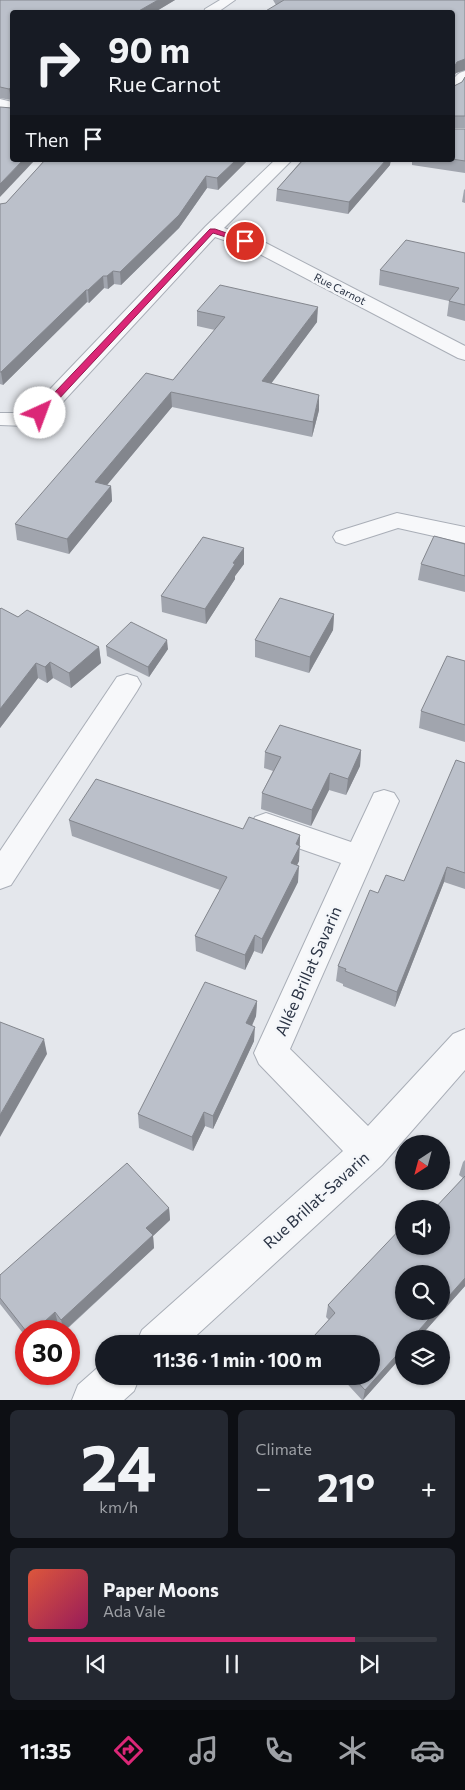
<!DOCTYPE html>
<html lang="en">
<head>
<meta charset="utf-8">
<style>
	body { margin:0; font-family:Commissioner,sans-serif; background:#242831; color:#f1f3f6; height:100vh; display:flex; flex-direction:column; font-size:19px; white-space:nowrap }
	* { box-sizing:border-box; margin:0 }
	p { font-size:16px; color:#9ea1a6 }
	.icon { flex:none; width:28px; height:28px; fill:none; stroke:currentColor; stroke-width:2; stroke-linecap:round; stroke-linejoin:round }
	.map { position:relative; height:1400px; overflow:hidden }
	.sheet { display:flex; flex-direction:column; gap:10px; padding:10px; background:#0d0f14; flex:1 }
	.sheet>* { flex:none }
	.banner { position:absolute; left:10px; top:10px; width:445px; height:152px; border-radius:5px; box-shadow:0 1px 4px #0004; background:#171b24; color:#f1f3f6; overflow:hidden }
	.needle { width:32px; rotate:216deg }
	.buttons { position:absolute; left:395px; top:1135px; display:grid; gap:10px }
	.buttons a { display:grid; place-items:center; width:55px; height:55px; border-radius:50%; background:#171b24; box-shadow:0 1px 4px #0004; font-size:25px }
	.speed { position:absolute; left:15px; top:1320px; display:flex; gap:10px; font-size:25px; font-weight:700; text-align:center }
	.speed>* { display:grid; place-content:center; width:65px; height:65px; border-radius:50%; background:#171b24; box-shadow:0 1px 4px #0004; line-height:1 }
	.speed .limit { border:8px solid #d22; background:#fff; color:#111 }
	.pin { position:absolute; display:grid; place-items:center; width:42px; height:42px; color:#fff; margin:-21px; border:2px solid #fff; border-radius:50%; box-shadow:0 1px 5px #0007 }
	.me { position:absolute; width:55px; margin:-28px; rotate:43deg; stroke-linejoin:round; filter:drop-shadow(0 0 4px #0008) }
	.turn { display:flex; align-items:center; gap:18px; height:105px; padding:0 15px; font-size:22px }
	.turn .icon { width:65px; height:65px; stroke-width:2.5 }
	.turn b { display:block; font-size:35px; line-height:42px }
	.then { display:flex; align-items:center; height:48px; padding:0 15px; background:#0003; gap:10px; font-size:19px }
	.big { font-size:38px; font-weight:700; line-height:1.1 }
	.sheet .widget { flex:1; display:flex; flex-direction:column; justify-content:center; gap:8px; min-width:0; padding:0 18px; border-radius:8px; background:#242831 }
	.sheet .dial { align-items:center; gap:0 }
	.dial b { font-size:65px; line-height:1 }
	.song { display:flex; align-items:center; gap:15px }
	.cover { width:60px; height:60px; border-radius:8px; background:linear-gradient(135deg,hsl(10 70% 55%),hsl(330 70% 35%)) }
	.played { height:5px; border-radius:2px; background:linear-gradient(90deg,#db2777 80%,#363941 80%) }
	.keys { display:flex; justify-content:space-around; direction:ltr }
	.heat { display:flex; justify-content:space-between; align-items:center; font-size:28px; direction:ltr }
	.sheet .tiles { flex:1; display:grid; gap:10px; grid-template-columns:1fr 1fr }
	.widget:last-child { grid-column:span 2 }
	.trip { position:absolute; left:95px; top:1335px; width:285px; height:50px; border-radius:25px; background:#171b24; box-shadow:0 1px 4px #0004; font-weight:700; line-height:50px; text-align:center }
	.tab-bar { display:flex; height:80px; justify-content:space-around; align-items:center; background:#090b0e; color:#9ea1a6 }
	.tab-bar .icon { width:35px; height:35px }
	.tab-bar .current { color:#db2777 }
	.tab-bar b { font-size:22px; color:#f1f3f6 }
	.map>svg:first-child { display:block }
</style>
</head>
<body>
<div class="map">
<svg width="465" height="1400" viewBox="0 0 465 1400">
	<rect width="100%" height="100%" fill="#e4e7ec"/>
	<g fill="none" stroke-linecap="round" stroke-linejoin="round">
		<defs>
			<g id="street">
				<path d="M220 0H235L218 12H204L205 9Z"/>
				<path d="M465 71C465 81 465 92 452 95 452 84 452 74 465 71Z"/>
				<path d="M0 99 12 102V110L0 109Z"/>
				<path d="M275 160H292L224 228 262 241 465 346V360L458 358 250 249 215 237 48 418 26 426 0 425V413H22L32 408 206 226Z"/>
				<path d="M397 513 465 527V543L398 528 345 545 336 542 333 537 336 532Z"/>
				<path d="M127 674 137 677 141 684 137 691 11 885 0 889V851L117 677Z"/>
				<path d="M384 790 394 793 399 801 290 1049 368 1126 453 1034 465 1029V1070L382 1165 187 1344H136L142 1330 343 1151 259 1064 254 1053 341 863 255 833 251 825 255 817 266 813 351 842 374 793Z"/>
				<path d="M104 1362V1376H140L134 1391 124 1400H72L78 1385Z"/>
			</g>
		</defs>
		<use href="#street" stroke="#a9aeb7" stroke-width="2"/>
		<use href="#street" fill="#f7f8fa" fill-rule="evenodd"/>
	</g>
	<g fill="#a1a5ae">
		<path d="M0 0H175L155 12H12V99L11 100 0 98Z"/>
		<path d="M273 0H465V70L456 73 276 5Z"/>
		<path d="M465 77V128H452V85L454 86 462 82Z"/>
		<path d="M452 129H465V173L412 165V160H452Z"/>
		<path d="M45 160H248L218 190 207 188 179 228 121 285 114 284 108 289 104 288 89 303 87 302 3 385 0 384V204L6 203Z"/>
		<path d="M300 160H386L390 165 348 214 276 201 277 189 301 161Z"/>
		<path d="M465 189V203L462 202 464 190Z"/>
		<path d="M465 253V321L447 316 449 301 379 285 380 270Z"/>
		<path d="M197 311 317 322 271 383 319 410 312 437 172 407 107 485 111 486 112 501 69 554 17 540 15 524 173 380 215 330 197 326Z"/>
		<path d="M465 544V592L418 580 421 564Z"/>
		<path d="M244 548V564L235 576V579L206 624 162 612 161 596Z"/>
		<path d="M0 609 18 617 99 647 101 663 71 688 53 678 47 683 38 678 0 728Z"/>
		<path d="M334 614 333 630 309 673 255 657V640Z"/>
		<path d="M106 646 168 649 149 677 107 656Z"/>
		<path d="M465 661V742L419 728 421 711Z"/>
		<path d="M361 750 360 766 346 795 329 790 311 826 261 809 262 793 273 771 264 768 265 752Z"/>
		<path d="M465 763V889L444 882 395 1007 343 986V984L336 981 338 966 378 893 404 881Z"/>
		<path d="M69 820 243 829 300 835 299 861 297 865 298 882 262 954 254 951 245 970 196 951 195 936 220 890 72 836Z"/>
		<path d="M257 1001 256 1016 252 1026 254 1041 213 1129 205 1126 193 1151 139 1128 138 1114Z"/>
		<path d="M465 1160V1286L418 1339H404V1354L363 1400H362L340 1376H371V1344H313L314 1336 329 1320 326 1317 328 1305 404 1246 463 1178 459 1175 463 1162Z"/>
		<path d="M169 1208 170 1220 153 1236 154 1248 65 1331H64L58 1324 50 1331H26V1337L0 1304V1275Z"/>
	</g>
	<g fill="#83868d">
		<path d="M158 0H175L155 12H137Z"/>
		<path d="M465 59V70L456 73 452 80V71L457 62Z"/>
		<path d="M12 87V99L11 100 9 89Z"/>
		<path d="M23 160H35L0 197V184Z"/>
		<path d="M236 160H248L218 190 217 178Z"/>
		<path d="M386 160H391L390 165 348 214 349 202Z"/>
		<path d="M206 176 207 188 179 228 121 285 120 272Z"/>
		<path d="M113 271 114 284 108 289 107 276Z"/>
		<path d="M103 276 104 288 89 303 88 290Z"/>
		<path d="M86 290 87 302 3 385 1 372Z"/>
		<path d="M318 307 317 322 262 396V381Z"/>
		<path d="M171 392 172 407 97 497 95 482Z"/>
		<path d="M319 395V410L312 437 313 422Z"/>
		<path d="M111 486 112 501 69 554 67 539Z"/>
		<path d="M244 548V564L235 576V579L206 624 205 609 233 563Z"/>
		<path d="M334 614 333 630 309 673 310 657Z"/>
		<path d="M167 640 168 649 149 677 148 667Z"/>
		<path d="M99 647 101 663 71 688 69 673Z"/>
		<path d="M50 662 53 678 47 683 45 667Z"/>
		<path d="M36 663 38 678 0 728V709Z"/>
		<path d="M361 750 360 766 346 795 348 779Z"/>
		<path d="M330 773 329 790 311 826 312 810Z"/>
		<path d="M300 835 299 861 290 879 291 863 296 844Z"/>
		<path d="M299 866 298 882 262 954V939Z"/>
		<path d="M447 867 444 882 395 1007 397 992Z"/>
		<path d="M255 935 254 951 245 970V955Z"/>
		<path d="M257 1001 256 1016 246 1038V1023Z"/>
		<path d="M255 1027 254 1041 213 1129V1116Z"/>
		<path d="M44 1039 47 1054 0 1137V1115Z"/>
		<path d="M204 1112 205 1126 193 1151 192 1137Z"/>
		<path d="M169 1208 170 1220 153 1236 154 1248 64 1331 61 1320 146 1228Z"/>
		<path d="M465 1278V1286L418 1339H411L436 1311H441V1305Z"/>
		<path d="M55 1312 58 1324 50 1331H34Z"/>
		<path d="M404 1347V1354L363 1400 365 1390Z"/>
	</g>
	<g fill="#bbc0ca" stroke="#83868d">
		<path d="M0 0H158L137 12H12V87L9 89 0 87Z"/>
		<path d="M284 0H465V59L457 62 452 71V12H264Z"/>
		<path d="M465 77V116H452V100L454 98H452V85L454 86 462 82Z"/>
		<path d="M0 107 12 108V160H23L0 184Z"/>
		<path d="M452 129H465V161L452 159Z"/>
		<path d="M45 160H236L217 178 206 176 179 215 120 272 113 271 107 276H103L88 290H86L1 372H0V204L6 203Z"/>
		<path d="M303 160H386L349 202 277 189Z"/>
		<path d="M406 240 465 253V305L449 301 459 288 380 270Z"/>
		<path d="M220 285 318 307 262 381 319 395 313 422 171 392 95 482 111 486 67 539 15 524 146 373 173 380 225 317 197 311Z"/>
		<path d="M434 536 465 544V576L421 564Z"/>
		<path d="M203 537 244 548 233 563 235 564 205 609 161 596Z"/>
		<path d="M280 598 334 614 310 657 255 640Z"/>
		<path d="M1 608 18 617 27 610 99 647 69 673 50 662 45 667 36 663 0 709V609Z"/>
		<path d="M131 622 167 640 148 667 106 646Z"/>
		<path d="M447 656 465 661V725L421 711Z"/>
		<path d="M280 725 361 750 348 779 330 773 312 810 262 793 281 757 265 752Z"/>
		<path d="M456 760 465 763V873L447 867 397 992 345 971 346 969 338 966 370 890 378 893 386 875 404 881Z"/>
		<path d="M96 779 243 829 249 817 300 835 296 844 300 846 291 863 299 866 262 939 255 935 245 955 195 936 227 877 69 820Z"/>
		<path d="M205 982 257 1001 246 1023 255 1027 234 1072 213 1116 204 1112 192 1137 138 1114Z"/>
		<path d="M0 1022 44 1039 0 1115Z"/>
		<path d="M127 1163 169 1208 146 1228 153 1235 61 1320 55 1312 34 1331H26L0 1298V1275Z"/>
		<path d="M465 1176V1278L441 1305V1274H404V1311H436L411 1339H404V1347L365 1390 352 1376H371V1344H322L314 1336 335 1313 328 1305 404 1225V1246H441V1209H434Z"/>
	</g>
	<path fill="#db2777" stroke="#8e194d" d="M210 229H215L249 241 245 243 213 233 44 415H37V411Z"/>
	<g text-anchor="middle" stroke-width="5" stroke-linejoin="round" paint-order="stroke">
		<g font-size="11" fill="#2b3445" stroke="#f4f6f9">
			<text transform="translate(340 289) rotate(27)" y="4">Rue Carnot</text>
		</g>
		<g font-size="16" fill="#2b3445" stroke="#f4f6f9">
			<text transform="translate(308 971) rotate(-66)" y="6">Allée Brillat Savarin</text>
			<text transform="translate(316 1200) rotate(-42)" y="6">Rue Brillat-Savarin</text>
		</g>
	</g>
</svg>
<div class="buttons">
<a><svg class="needle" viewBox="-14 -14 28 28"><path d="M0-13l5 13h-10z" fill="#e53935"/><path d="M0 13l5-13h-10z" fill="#9ea1a6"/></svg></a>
<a><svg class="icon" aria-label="sound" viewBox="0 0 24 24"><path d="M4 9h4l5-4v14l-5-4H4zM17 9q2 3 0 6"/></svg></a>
<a><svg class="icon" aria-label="search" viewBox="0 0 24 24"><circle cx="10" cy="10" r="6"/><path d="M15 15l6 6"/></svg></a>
<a><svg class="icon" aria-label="layers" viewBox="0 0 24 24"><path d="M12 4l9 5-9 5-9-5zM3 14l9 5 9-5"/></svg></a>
</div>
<div class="speed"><div class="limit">30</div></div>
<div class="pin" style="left:245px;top:241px;background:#d93025"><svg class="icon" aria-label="arrive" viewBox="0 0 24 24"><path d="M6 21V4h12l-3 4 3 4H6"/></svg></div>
<svg class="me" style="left:40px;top:413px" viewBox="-20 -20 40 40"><circle r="19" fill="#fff"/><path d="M0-13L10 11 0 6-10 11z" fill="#db2777"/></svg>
<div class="trip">11:36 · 1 min · 100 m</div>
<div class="banner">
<div class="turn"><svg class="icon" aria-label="right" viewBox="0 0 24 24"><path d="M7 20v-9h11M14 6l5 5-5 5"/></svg><div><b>90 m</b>Rue Carnot</div></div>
<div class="then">Then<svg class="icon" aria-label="arrive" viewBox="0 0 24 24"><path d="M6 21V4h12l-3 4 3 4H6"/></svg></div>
</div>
</div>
<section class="sheet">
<div class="tiles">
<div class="widget dial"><b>24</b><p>km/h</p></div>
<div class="widget"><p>Climate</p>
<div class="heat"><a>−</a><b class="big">21°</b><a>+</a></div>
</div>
<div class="widget">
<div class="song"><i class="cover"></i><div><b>Paper Moons</b><p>Ada Vale</p></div></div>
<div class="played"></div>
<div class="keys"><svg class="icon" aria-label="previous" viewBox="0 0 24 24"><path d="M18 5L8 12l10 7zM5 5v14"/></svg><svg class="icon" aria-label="pause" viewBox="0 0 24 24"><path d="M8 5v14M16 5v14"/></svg><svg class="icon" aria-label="next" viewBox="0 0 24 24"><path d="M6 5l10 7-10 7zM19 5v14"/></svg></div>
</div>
</div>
</section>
<nav class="tab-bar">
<b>11:35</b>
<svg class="icon current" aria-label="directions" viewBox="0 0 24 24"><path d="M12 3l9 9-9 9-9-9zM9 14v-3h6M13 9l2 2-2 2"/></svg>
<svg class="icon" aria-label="music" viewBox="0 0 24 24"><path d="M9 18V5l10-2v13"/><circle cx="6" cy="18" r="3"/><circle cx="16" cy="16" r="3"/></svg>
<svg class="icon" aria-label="phone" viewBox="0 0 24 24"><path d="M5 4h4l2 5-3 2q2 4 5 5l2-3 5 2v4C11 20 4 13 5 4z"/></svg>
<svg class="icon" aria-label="climate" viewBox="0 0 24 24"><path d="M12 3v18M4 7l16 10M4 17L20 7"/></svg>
<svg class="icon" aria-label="car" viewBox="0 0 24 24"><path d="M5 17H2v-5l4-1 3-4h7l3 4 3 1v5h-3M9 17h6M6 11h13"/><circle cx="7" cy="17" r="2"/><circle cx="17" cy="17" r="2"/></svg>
</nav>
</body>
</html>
